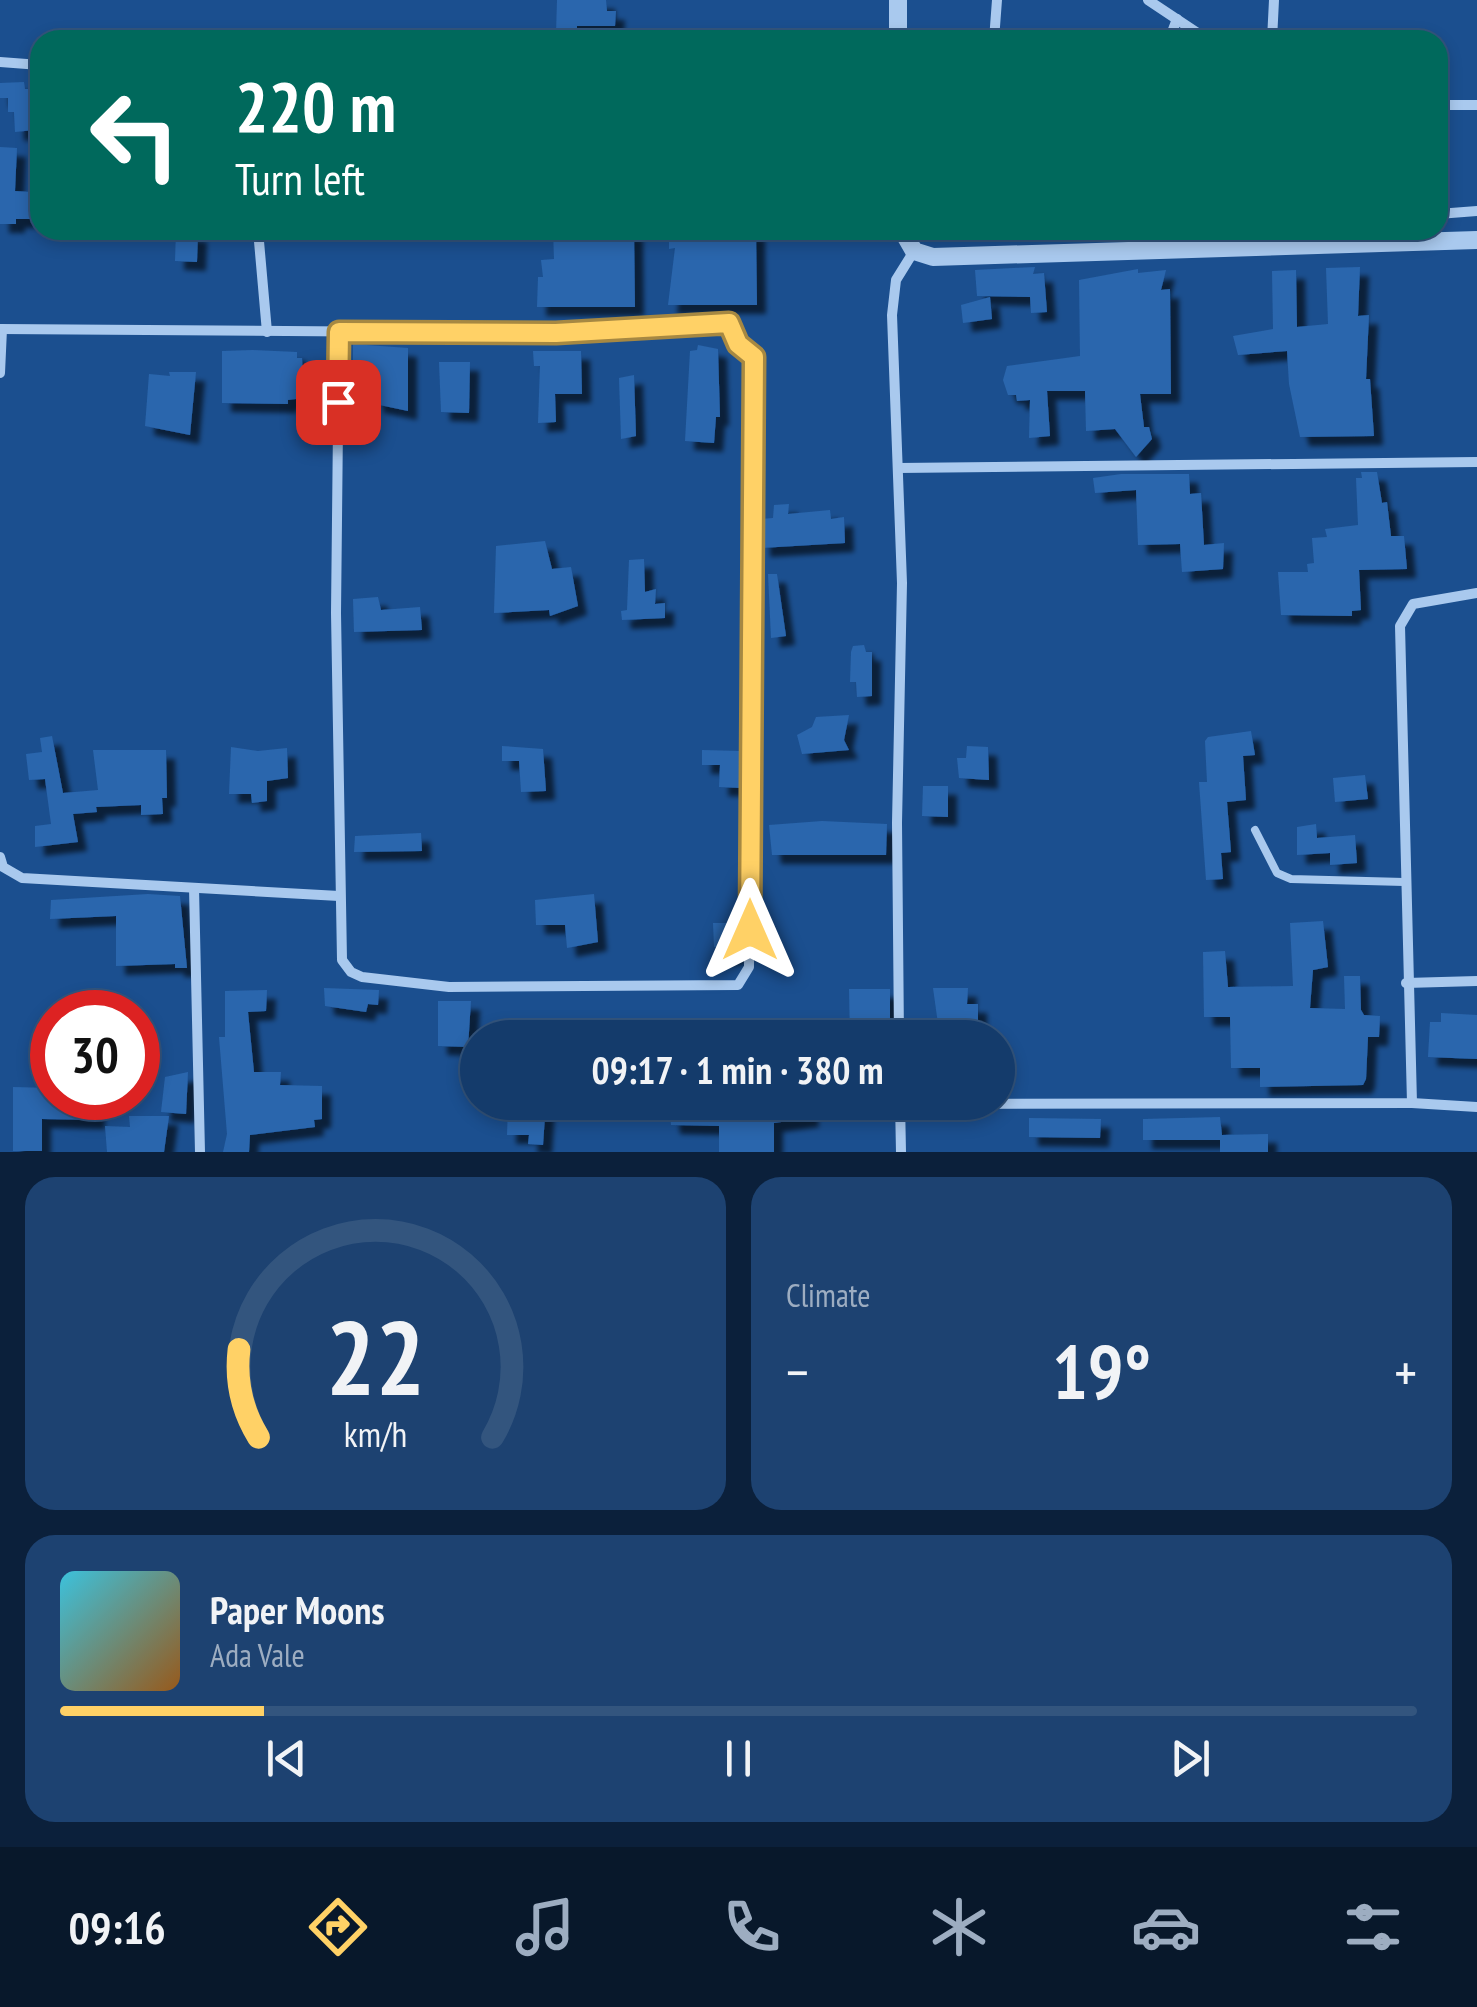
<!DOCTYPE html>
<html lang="en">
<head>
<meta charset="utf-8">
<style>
	body { margin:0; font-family:"PT Sans Narrow",sans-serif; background:#1d4271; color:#f1f3f6; height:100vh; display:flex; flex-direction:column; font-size:38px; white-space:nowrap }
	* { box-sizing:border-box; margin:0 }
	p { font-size:32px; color:#9dadc1 }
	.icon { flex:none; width:55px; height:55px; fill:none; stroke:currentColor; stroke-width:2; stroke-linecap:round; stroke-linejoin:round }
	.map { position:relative; height:1152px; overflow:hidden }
	.sheet { display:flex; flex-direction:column; gap:25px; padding:25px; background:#0b203b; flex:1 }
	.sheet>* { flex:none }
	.guide { position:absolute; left:30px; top:30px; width:1418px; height:210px; border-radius:30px; box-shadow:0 5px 15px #0003,0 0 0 2px #33557e; background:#00695c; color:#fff; overflow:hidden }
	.speed { position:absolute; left:30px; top:990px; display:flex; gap:20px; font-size:50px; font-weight:700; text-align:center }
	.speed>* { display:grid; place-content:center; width:130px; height:130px; border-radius:50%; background:#143b6b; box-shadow:0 5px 15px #0003,0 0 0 2px #33557e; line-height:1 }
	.speed .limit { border:15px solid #d22; background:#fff; color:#111 }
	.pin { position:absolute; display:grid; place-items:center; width:85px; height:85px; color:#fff; margin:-42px; border-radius:20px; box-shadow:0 5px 15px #0006 }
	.me { position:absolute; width:110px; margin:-55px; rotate:0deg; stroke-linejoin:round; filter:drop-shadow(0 0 8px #0008) }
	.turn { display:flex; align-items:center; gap:35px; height:210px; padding:0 40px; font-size:45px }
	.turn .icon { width:130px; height:130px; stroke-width:2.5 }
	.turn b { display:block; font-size:70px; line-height:85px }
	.big { font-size:75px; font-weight:600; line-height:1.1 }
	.sheet .card { flex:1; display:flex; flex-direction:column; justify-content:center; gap:15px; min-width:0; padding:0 35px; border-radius:30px; background:#1d4271 }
	.sheet .dial { align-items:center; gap:0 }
	.dial svg { height:260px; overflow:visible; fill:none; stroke:#33557e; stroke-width:7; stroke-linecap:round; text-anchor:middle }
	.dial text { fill:#f1f3f6; stroke:none }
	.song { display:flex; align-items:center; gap:30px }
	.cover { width:120px; height:120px; border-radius:15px; background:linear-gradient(135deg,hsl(190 70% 55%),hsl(30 70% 35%)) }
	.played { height:10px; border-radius:5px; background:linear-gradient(90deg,#ffd166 15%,#33557e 15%) }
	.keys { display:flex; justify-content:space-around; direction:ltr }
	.heat { display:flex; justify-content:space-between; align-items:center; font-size:55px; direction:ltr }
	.sheet .tiles { flex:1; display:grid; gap:25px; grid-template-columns:1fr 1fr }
	.card:last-child { grid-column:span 2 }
	.trip { position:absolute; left:460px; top:1020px; width:555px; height:100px; border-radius:50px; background:#143b6b; box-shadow:0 5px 15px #0003,0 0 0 2px #33557e; font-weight:600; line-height:100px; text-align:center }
	.tabs { display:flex; height:160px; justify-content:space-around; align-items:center; background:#08182b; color:#9dadc1 }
	.tabs .icon { width:70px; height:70px }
	.tabs .current { color:#ffd166 }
	.tabs b { font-size:45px; color:#f1f3f6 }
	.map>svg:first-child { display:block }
</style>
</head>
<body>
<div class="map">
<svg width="1477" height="1152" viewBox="0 0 1477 1152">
	<defs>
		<filter id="shadow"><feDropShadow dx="9" dy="9" stdDeviation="2.5" flood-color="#0009"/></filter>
	</defs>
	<rect width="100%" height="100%" fill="#1b4f8f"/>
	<g fill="#2a66ad" filter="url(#shadow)">
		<path d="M557 0H606L607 11H616L615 26H577V35L556 34Z"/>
		<path d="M24 82 25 89H33L34 130 15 132 14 112H8V98H0V83Z"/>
		<path d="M0 147 17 148 15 191 31 192 30 219H16V224H0Z"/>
		<path d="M553 230H634L635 307H537L538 277H543L541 260 554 259Z"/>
		<path d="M669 230H756L757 305H668L675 248 669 249Z"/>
		<path d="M176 231 198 233 197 262 175 261Z"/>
		<path d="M1035 267 1033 274 1044 273 1047 312 1031 313 1030 297 977 296 975 270Z"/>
		<path d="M1360 267 1358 316 1369 315 1366 379H1370L1374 436 1300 437 1289 384 1287 351 1238 355 1233 336 1273 329 1272 271 1296 270 1297 327 1328 324 1326 268Z"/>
		<path d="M1138 269V273L1166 270 1161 290 1170 289 1171 394H1140L1144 427H1149L1152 439 1136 457 1115 429 1086 431 1085 391H1047L1050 436 1029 438 1030 400 1017 401 1016 395H1008L1003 380 1007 366 1080 356 1079 280Z"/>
		<path d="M990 297 992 319 963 323 961 305Z"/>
		<path d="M353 344 408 348V411L375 404 371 376H353Z"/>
		<path d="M698 345 718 349 720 417H716L714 443 685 441 690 351 697 350Z"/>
		<path d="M253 350 297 352V358H302L304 391H296V399L288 400V404L222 403V351Z"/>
		<path d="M533 351H581L582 394H555L556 422 538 423 540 366H534Z"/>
		<path d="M439 362H470L469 413 441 412Z"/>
		<path d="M169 372H196L190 435 145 426 149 374 170 376Z"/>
		<path d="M634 375 636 436 621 439 619 378Z"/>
		<path d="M1361 472H1377L1382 503 1387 502 1391 536H1404L1407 569 1359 570 1361 610 1352 611V616L1281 615 1278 572H1308L1307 564 1314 563 1312 538 1327 537 1325 529 1358 525 1356 478H1362Z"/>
		<path d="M1121 474H1189L1190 494 1201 493 1204 545 1224 543 1223 569 1182 572 1180 544 1138 545 1136 490 1095 493 1093 478Z"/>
		<path d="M789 504 788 514 830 510 831 519 844 517 845 543 761 548V519L773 518 774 505Z"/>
		<path d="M545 541 552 569 571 567 578 606 550 616 549 610 494 613 496 546Z"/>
		<path d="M644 559 645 592 656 589 655 604 665 603V618L622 620 621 611 627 610 629 560Z"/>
		<path d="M768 574H777L786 636 771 638Z"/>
		<path d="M378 597 381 610 420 607 422 630 354 632 353 599Z"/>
		<path d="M864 645 866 652H872V696L857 697 856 682H850L851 652 853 646Z"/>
		<path d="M849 715 844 740 849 750 802 754 797 735 812 727 816 717Z"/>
		<path d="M1251 731 1255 755 1243 756 1246 800 1227 802 1231 852 1221 853 1223 879 1206 880 1199 782H1207L1205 741 1208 737Z"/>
		<path d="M52 736 63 793 98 790 93 750H166L167 798H162L163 814 141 815V805L96 807 97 812 73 814 78 842 35 847V826L51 824 45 779 29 780 26 754 42 752 40 738Z"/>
		<path d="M502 746 543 749 546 791 521 792 519 761H502Z"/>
		<path d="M967 746 988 747 989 780 959 778 957 758H966Z"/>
		<path d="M231 747 258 751 287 748 288 778 267 781V801L252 803 251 794H229Z"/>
		<path d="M702 750 740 751 741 788 719 787 720 765H702Z"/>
		<path d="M1365 775 1368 799 1335 802 1333 778Z"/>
		<path d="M923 786H948V817L922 816Z"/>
		<path d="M822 821 887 824 886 855H772L769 825Z"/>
		<path d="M1316 824 1317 838 1355 835 1357 863 1330 865V853L1297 855V827Z"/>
		<path d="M421 833 422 851 354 852 355 836Z"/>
		<path d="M148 894 180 896 187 968H175V964L116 966V916L50 919 51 900Z"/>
		<path d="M594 894 598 942 567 948 565 925H536L535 900Z"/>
		<path d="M1323 921 1328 967 1313 970 1310 1008 1345 1009 1344 976H1360L1361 1010 1364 1015 1380 1016 1379 1037H1368L1366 1079 1363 1085 1260 1087V1068H1231L1230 1017H1204L1203 952 1225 951 1228 987 1293 986 1290 923Z"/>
		<path d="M713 923H735L736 955 719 956V947H714Z"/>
		<path d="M324 988 379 990 378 1005 368 1004 366 1012 325 1006Z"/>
		<path d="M933 988H968L967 1004H978V1034L940 1038Z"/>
		<path d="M849 989H890V1038H850Z"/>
		<path d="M267 990 266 1011 248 1012 254 1072H281L280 1085 322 1086V1119L314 1120 315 1127 250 1135 249 1152H223L227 1134 219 1037H225V991Z"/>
		<path d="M438 1001H471L468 1047 438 1046Z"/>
		<path d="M1441 1013 1477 1015V1059L1428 1057 1430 1022H1441Z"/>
		<path d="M188 1072 186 1114 161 1112 165 1077Z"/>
		<path d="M13 1087 52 1088V1098H96V1120L42 1119V1151H13Z"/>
		<path d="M531 1102H546L543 1145 528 1144 529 1135H507L508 1106 531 1107Z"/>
		<path d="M669 1102H808L810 1118 774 1123V1152H719V1126L671 1125Z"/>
		<path d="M129 1116H169L164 1152H107L105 1126 130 1127Z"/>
		<path d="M1220 1117 1222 1135 1268 1134V1152H1220V1140H1143V1119Z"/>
		<path d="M1029 1118 1101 1119 1100 1138 1029 1137Z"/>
	</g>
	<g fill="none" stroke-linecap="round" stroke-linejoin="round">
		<path stroke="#a9c9ee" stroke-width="8" d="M1255 830 1277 873 1291 879 1404 882"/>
		<g stroke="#a9c9ee" stroke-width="10">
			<path d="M1148 0 1208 40"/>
			<path d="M994 40 997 0"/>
			<path d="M1169 40 1177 19"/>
			<path d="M1272 40 1274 0"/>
			<path d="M0 62 40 65"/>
			<path d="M1438 105H1477"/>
			<path d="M1438 214 1477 211"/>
			<path d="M258 230 267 332"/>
			<path d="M925 230 949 236 1172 230"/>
			<path d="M0 329 556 333 729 323 738 344 754 357 749 967 738 985 449 987 362 977 351 972 342 960 336 613 339 332"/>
			<path d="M0 373 2 329"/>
			<path d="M898 468 1477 462"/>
			<path d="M0 857 3 867 22 878 339 896"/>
			<path d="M194 888 200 1152"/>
			<path d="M1406 983 1477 981"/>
			<path d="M899 1038 897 823 902 583 892 315 896 280 914 251"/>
			<path d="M900 1102 901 1152"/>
			<path d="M1412 1103 1477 1107"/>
			<path d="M900 1104 1412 1103 1400 626 1413 604 1477 593"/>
		</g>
		<g stroke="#a9c9ee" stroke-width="18">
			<path d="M898 40V0"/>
			<path d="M902 230 914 251 933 257 1477 240"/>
		</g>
	</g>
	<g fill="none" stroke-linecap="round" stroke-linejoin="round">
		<defs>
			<path id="route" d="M338 402 339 332 556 333 729 323 738 344 754 357 750 930"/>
		</defs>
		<use href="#route" stroke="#a68842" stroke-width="25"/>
		<use href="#route" stroke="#ffd166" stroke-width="18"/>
	</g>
</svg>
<div class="speed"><div class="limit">30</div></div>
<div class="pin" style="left:338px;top:402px;background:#d93025"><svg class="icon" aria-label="arrive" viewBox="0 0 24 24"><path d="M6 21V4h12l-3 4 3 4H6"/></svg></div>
<svg class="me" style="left:750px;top:930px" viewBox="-20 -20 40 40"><path d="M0-17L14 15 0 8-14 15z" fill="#ffd166" stroke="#fff" stroke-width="4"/></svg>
<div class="trip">09:17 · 1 min · 380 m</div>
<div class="guide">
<div class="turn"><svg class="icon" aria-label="left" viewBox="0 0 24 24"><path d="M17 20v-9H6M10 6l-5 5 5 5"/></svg><div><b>220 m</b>Turn left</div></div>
</div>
</div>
<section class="sheet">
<div class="tiles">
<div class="card dial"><svg viewBox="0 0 100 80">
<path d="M14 69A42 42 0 1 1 86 69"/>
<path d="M14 69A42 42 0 0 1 8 42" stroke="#ffd166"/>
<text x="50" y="56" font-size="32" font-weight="700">22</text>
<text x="50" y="72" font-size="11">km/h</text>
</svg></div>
<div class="card"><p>Climate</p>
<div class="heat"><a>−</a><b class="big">19°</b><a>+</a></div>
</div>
<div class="card">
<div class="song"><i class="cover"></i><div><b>Paper Moons</b><p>Ada Vale</p></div></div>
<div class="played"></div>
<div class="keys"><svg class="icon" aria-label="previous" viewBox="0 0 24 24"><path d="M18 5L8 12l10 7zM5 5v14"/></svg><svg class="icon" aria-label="pause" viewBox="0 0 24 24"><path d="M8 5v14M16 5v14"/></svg><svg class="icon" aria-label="next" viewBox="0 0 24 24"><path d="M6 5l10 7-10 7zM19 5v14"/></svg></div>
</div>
</div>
</section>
<nav class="tabs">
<b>09:16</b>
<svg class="icon current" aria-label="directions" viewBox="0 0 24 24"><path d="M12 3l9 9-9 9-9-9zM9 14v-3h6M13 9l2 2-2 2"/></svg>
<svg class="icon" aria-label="music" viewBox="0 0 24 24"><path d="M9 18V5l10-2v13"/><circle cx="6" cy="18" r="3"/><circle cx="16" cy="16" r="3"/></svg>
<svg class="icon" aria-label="phone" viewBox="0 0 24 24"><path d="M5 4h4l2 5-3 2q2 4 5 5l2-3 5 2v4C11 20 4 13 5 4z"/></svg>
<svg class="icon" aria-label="climate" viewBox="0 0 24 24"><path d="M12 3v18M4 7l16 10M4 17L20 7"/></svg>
<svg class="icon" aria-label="car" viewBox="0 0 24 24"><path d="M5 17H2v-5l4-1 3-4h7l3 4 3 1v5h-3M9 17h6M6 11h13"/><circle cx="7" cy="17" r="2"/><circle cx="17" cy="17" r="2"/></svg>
<svg class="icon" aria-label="filters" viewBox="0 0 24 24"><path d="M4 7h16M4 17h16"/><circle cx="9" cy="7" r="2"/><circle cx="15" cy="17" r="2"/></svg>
</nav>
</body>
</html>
